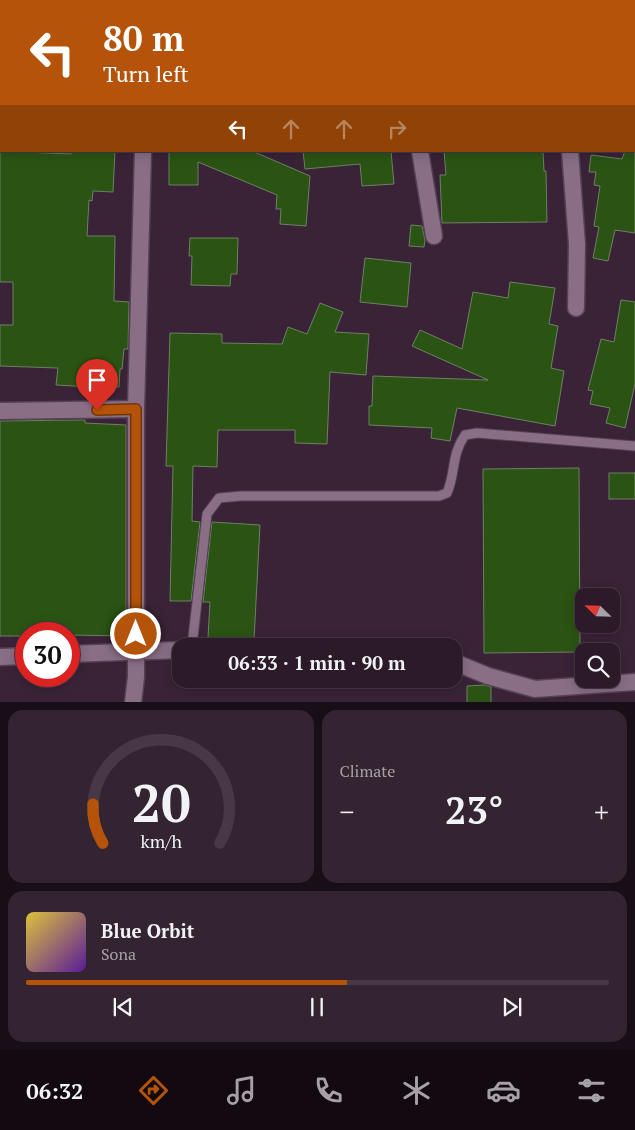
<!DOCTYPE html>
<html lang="en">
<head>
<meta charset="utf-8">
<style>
	body { margin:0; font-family:"PT Serif",serif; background:#342331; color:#f1f3f6; height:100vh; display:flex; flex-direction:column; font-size:19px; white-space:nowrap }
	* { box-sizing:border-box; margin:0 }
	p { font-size:16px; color:#a6a1a8 }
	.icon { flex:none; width:28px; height:28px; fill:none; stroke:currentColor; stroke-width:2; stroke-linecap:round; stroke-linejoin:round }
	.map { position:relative; height:702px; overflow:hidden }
	.side { display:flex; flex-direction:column; gap:8px; padding:8px; background:#180e17; flex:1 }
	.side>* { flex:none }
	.hud { position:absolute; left:0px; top:0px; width:635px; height:152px; box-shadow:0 2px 12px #0003,0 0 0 1px #483846; background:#b45309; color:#fff; overflow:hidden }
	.needle { width:32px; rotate:293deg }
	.fabs { position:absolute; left:575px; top:588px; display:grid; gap:10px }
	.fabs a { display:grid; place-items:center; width:45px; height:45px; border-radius:10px; background:#2c1a29; box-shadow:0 2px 12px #0003,0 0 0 1px #483846; font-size:25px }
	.speed { position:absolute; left:15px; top:622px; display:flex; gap:10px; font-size:25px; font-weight:700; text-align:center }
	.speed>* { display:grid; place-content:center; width:65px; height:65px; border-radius:50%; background:#2c1a29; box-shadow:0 2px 12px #0003,0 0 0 1px #483846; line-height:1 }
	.speed .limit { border:8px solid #d22; background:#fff; color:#111 }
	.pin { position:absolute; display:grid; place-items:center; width:42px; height:42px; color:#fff; margin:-51px -21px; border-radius:50% 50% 50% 0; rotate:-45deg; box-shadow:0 0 5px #0007 }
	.pin .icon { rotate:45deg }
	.me { position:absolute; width:55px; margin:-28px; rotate:0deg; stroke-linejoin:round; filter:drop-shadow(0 0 4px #0008) }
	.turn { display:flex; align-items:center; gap:18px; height:105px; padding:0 20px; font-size:22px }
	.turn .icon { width:65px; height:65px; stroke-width:2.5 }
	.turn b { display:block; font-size:35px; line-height:42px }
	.lanes { display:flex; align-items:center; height:48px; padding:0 20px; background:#0003; justify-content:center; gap:25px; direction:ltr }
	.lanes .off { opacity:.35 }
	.big { font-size:38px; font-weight:600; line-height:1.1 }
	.side .card { flex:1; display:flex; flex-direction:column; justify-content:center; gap:8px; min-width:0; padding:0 18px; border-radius:15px; background:#342331 }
	.side .dial { align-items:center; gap:0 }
	.dial svg { height:130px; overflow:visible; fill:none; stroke:#483846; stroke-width:7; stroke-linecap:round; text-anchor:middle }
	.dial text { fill:#f1f3f6; stroke:none }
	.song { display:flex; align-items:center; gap:15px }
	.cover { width:60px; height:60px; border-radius:8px; background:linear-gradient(135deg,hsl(50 70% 55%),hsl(270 70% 35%)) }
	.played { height:5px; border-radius:2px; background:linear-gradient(90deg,#b45309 55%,#483846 55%) }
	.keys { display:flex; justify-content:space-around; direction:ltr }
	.heat { display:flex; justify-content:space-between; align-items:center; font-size:28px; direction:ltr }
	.side .tiles { flex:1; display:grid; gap:8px; grid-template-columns:1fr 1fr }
	.card:last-child { grid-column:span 2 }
	.trip { position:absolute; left:172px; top:638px; width:290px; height:50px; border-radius:15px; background:#2c1a29; box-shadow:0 2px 12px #0003,0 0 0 1px #483846; font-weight:600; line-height:50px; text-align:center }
	.dock { display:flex; height:80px; justify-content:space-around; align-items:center; background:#120a10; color:#a6a1a8 }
	.dock .icon { width:35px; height:35px }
	.dock .active { color:#b45309 }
	.dock b { font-size:22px; color:#f1f3f6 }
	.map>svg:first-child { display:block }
</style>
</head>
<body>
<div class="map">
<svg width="635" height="703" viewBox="0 0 635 703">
	<rect width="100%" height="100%" fill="#3a2337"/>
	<g fill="#2b5414" stroke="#6d8065">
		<path d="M635 127V233L615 230 608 261 593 258 599 227 594 226 600 186 594 185 596 172H589L591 155 622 159 625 151H634Z"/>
		<path d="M0 151 71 154V151H115L113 192 93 191 92 201 89 200 87 236H115L114 301 129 302 128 349H124L122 369H120L119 387H108V388L56 385 58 368 0 366V325H13V282H0Z"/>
		<path d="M169 151H252L310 176 306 226 280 224 281 209H276L277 195 198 162V185H169Z"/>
		<path d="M303 151H391L394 184 362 186 360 164 305 169Z"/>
		<path d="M444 151H543L544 171H546L547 222 442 223 440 175H446Z"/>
		<path d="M411 225 422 226 425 240 424 247 409 246Z"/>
		<path d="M190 238H238L237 274H231L230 286 191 285 192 256H189Z"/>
		<path d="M365 258 411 263 407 307 360 302Z"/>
		<path d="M510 282 555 288 549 324 558 326 551 368 564 371 555 426 457 408 450 441 431 438 432 428 369 425V406H372L373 376 488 380 412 346 420 330 462 349 473 292 508 298Z"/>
		<path d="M621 300 635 302V384L625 428 606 423 610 408 590 404 593 391 588 390 601 339 614 342Z"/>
		<path d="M320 303 343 312 335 332 369 334 366 375 330 372 327 444 295 443V430H218L217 467 193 466 192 521 200 522 191 601H170L173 466H166L170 333 222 334V343L282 344 288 327 307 334Z"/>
		<path d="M80 420H85V423L126 425V636L69 635V634H26V636H0V421Z"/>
		<path d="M579 468 580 652 484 653 483 469Z"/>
		<rect x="609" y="473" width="26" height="26"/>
		<path d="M212 522 260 525 254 640 208 638 210 602H203Z"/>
		<path d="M485 685 491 687V703H467V686Z"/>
	</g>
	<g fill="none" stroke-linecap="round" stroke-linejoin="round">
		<defs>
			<path id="service" d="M192 646 207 514 219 498 241 496H439L447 493C456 472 451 455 465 435L477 433 635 446"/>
			<g id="minor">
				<path d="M148 0V1"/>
				<path d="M395 0V1"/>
				<path d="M569 0V1"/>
				<path d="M634 39H635"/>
				<path d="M420 151 434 236"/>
				<path d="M570 151 577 244 576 308"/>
				<path d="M0 411 136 409"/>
				<path d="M69 654 181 650"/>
				<path d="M0 657 26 656"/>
				<path d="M454 662 488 676 535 689 635 682"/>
				<path d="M133 703 136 677V409L143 151"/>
			</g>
		</defs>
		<use href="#service" stroke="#554153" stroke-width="11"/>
		<use href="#minor" stroke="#554153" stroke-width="19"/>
		<use href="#service" stroke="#896e85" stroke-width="9"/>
		<use href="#minor" stroke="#896e85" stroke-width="16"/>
	</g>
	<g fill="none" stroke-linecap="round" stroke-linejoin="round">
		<defs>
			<path id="route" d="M97 410 136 409V634"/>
		</defs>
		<use href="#route" stroke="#753606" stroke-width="12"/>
		<use href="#route" stroke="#b45309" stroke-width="9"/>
	</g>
</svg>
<div class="fabs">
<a><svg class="needle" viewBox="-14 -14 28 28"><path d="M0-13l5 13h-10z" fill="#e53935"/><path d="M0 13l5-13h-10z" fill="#a6a1a8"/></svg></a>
<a><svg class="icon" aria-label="search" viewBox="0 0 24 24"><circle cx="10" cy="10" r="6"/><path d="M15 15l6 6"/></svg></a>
</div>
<div class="speed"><div class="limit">30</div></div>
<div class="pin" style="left:97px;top:410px;background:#d93025"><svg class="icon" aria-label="arrive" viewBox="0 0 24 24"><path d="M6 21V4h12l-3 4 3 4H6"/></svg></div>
<svg class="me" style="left:136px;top:634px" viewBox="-20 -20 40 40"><circle r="17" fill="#b45309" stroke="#fff" stroke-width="3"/><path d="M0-11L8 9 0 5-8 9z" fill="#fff"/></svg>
<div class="trip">06:33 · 1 min · 90 m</div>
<div class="hud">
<div class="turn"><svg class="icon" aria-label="left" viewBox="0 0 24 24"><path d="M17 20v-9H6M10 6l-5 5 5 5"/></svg><div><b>80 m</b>Turn left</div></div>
<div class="lanes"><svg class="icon" aria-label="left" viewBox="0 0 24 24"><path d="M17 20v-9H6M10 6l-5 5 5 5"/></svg><svg class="icon off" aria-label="ahead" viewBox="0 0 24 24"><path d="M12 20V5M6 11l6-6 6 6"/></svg><svg class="icon off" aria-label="ahead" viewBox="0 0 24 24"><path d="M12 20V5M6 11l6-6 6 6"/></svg><svg class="icon off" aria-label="right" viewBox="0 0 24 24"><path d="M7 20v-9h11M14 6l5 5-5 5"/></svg></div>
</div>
</div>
<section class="side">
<div class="tiles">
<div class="card dial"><svg viewBox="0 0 100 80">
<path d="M14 69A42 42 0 1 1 86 69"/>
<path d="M14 69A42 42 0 0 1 8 45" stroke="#b45309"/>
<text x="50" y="56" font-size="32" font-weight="700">20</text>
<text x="50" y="72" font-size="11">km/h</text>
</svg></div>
<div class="card"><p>Climate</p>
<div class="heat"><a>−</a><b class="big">23°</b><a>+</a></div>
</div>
<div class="card">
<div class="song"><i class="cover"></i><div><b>Blue Orbit</b><p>Sona</p></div></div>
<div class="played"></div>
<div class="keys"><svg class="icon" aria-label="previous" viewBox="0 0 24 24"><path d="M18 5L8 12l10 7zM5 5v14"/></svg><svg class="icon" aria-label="pause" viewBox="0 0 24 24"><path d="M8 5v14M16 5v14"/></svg><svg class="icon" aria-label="next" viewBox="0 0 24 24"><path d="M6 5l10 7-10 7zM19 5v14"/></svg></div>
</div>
</div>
</section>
<nav class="dock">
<b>06:32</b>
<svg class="icon active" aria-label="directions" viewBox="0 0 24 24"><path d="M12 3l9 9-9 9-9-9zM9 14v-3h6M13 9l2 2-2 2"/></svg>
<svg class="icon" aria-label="music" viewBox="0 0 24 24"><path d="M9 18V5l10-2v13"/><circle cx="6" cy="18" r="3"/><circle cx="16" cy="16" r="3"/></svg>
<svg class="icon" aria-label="phone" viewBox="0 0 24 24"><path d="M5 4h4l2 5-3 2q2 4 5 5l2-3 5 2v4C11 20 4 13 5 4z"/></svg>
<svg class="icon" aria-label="climate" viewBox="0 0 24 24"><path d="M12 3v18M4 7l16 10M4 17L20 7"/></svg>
<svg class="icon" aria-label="car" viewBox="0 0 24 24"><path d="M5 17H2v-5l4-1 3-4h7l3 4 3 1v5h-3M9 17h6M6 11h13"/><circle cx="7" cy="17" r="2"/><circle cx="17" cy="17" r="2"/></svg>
<svg class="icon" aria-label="filters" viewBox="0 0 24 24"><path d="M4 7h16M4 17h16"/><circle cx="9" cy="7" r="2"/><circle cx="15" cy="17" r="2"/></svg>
</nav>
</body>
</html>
